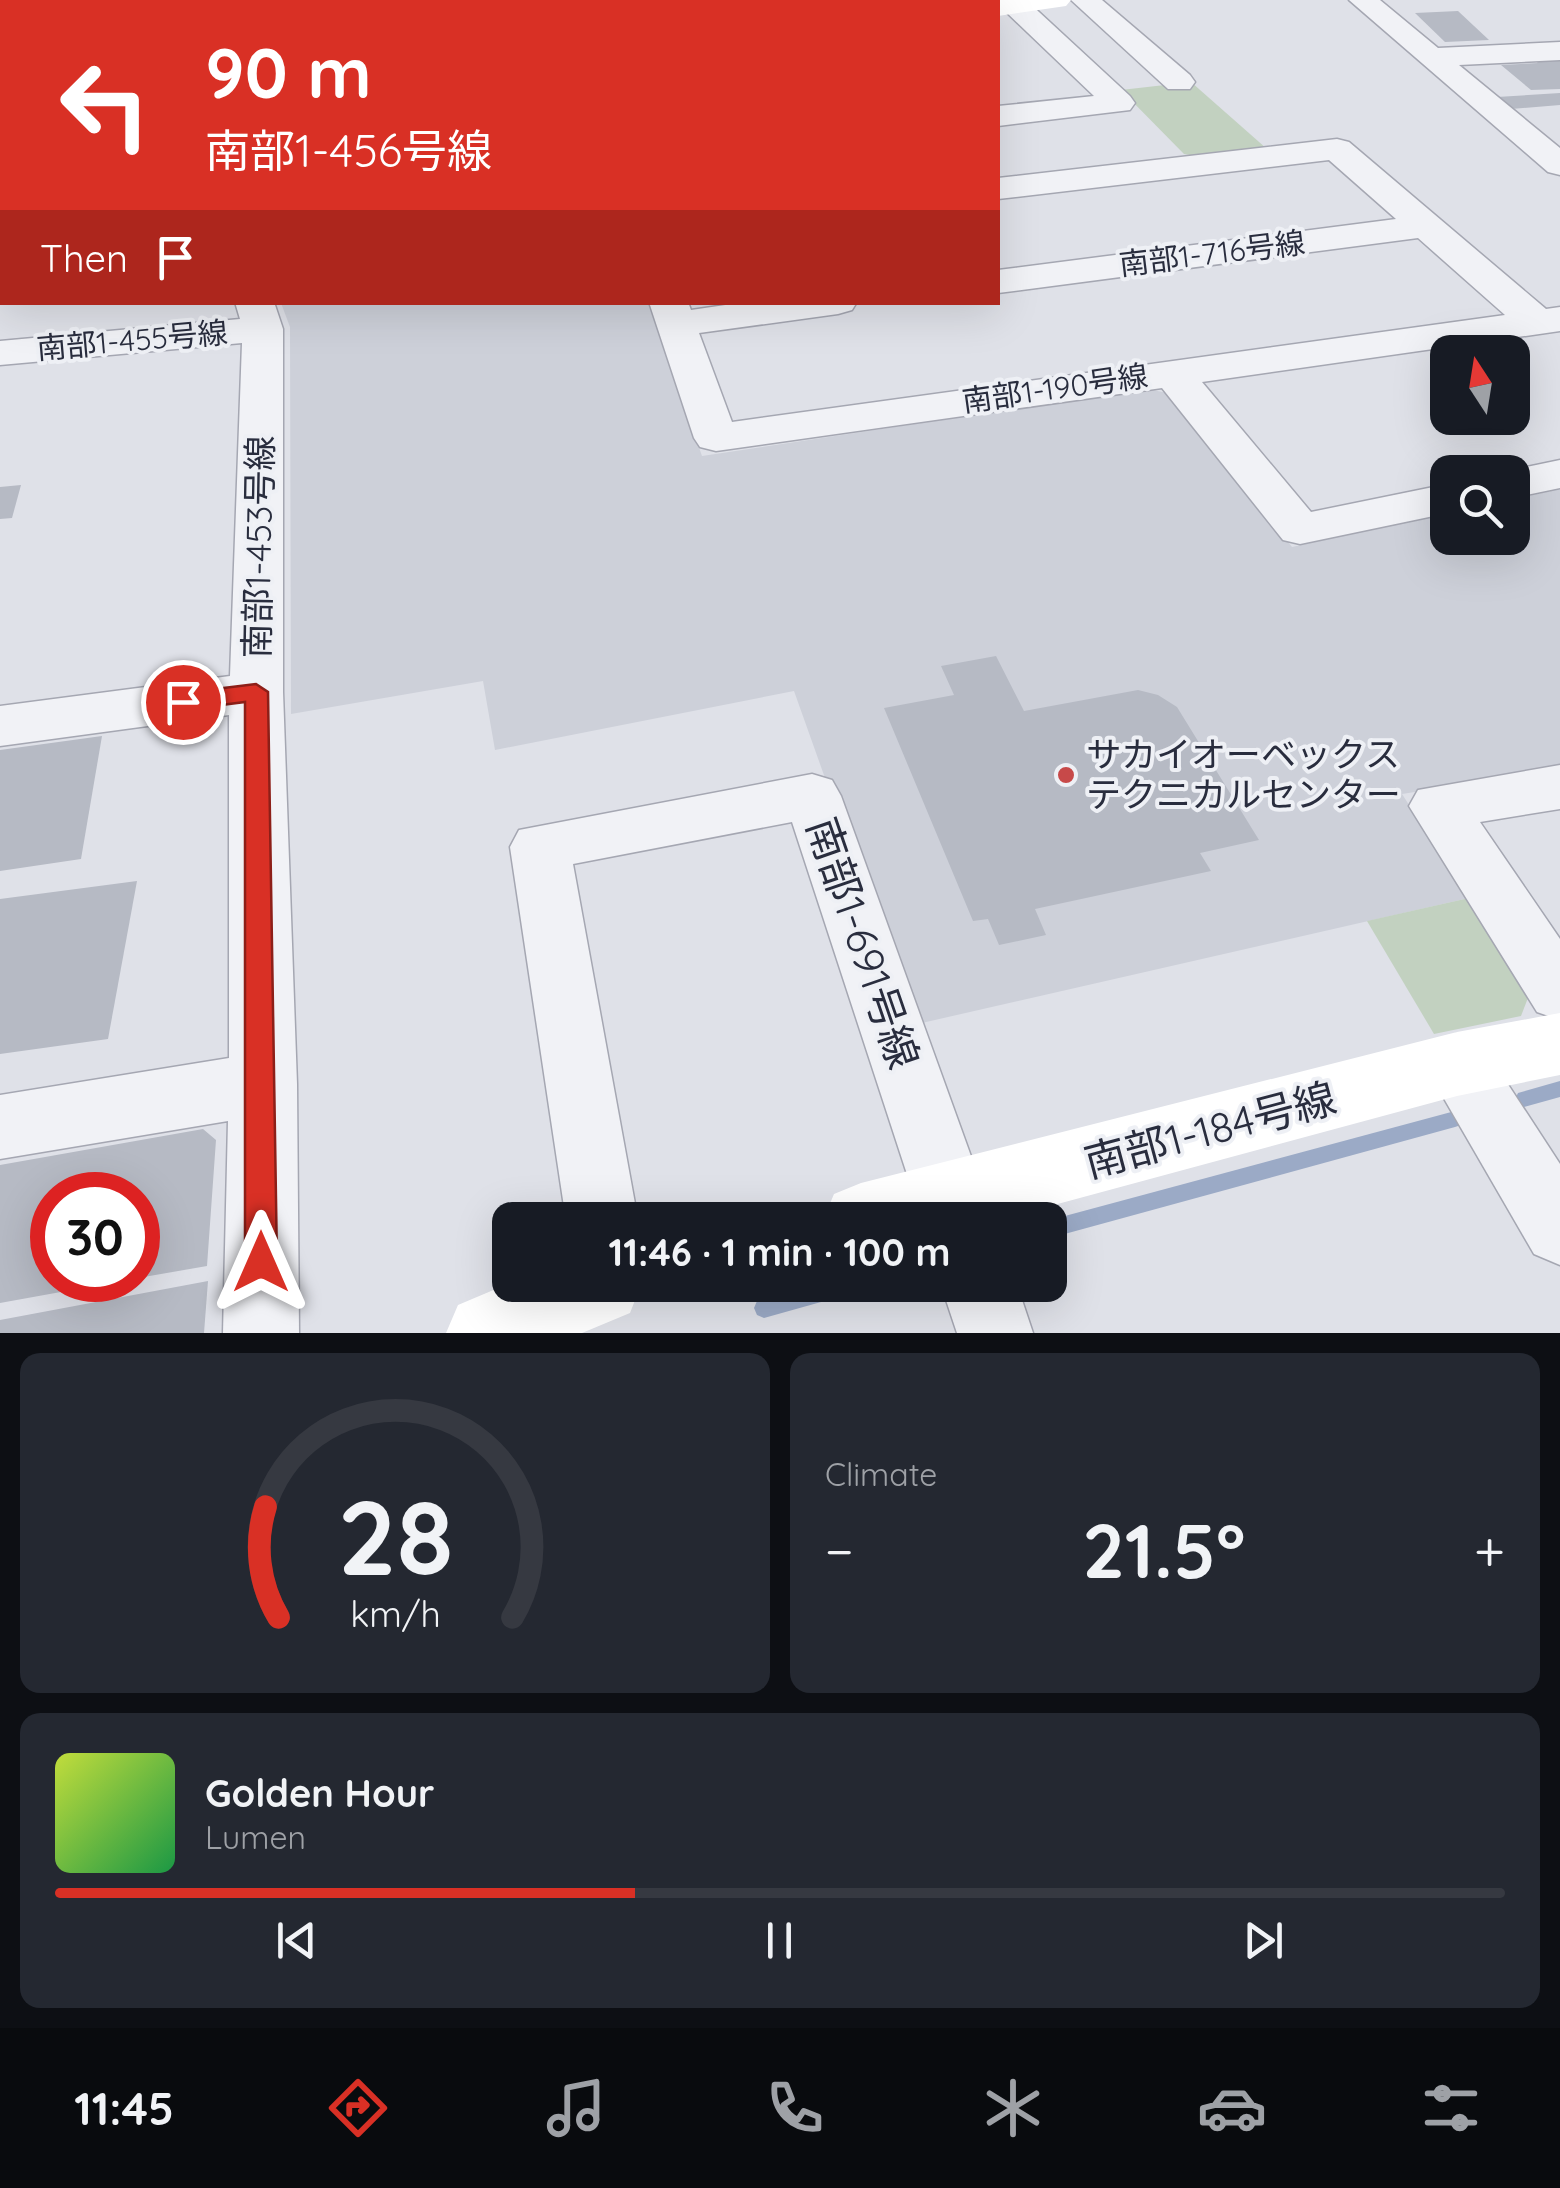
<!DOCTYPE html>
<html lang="en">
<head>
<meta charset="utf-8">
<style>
	body { margin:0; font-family:Quicksand,"Noto Sans JP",sans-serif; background:#242831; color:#f1f3f6; height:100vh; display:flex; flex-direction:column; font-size:38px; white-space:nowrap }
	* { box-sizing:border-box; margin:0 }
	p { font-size:32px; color:#9ea1a6 }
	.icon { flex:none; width:55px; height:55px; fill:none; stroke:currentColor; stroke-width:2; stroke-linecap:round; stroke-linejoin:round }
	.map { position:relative; height:1333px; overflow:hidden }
	.panel { display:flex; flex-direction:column; gap:20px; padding:20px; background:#0d0f14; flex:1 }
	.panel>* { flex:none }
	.hud { position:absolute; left:0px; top:0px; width:1000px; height:305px; box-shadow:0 10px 40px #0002; background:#d93025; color:#fff; overflow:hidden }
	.needle { width:65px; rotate:348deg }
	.controls { position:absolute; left:1430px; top:335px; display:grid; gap:20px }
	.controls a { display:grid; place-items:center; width:100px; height:100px; border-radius:20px; background:#171b24; box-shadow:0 10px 40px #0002; font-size:50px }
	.speed { position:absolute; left:30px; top:1172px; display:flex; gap:20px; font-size:50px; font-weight:700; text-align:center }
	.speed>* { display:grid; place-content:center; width:130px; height:130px; border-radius:50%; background:#171b24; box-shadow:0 10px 40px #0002; line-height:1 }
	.speed .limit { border:15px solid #d22; background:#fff; color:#111 }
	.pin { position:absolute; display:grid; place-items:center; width:85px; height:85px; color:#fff; margin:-42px; border:5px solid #fff; border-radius:50%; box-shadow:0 2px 10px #0007 }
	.me { position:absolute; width:110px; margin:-55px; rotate:0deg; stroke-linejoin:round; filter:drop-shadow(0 0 8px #0008) }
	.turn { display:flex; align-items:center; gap:35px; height:210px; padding:0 40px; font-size:45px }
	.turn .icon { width:130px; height:130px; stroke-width:2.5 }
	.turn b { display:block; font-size:70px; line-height:85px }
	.then { display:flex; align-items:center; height:95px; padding:0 40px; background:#0003; gap:20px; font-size:38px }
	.big { font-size:75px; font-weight:700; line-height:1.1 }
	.panel .card { flex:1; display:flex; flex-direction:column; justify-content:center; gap:15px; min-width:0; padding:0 35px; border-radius:20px; background:#242831 }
	.panel .dial { align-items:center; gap:0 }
	.dial svg { height:260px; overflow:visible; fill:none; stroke:#363941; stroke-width:7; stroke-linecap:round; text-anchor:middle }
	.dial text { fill:#f1f3f6; stroke:none }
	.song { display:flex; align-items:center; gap:30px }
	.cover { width:120px; height:120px; border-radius:15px; background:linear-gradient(135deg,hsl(70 70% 55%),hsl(140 70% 35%)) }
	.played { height:10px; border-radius:5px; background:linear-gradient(90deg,#d93025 40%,#363941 40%) }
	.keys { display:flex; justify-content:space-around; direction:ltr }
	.heat { display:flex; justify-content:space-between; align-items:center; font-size:55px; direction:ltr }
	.panel .tiles { flex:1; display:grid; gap:20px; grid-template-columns:1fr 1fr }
	.card:last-child { grid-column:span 2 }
	.trip { position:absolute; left:492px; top:1202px; width:575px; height:100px; border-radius:20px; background:#171b24; box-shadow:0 10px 40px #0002; font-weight:700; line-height:100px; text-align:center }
	.dock { display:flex; height:160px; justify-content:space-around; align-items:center; background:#090b0e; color:#9ea1a6 }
	.dock .icon { width:70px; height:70px }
	.dock .active { color:#d93025 }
	.dock b { font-size:45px; color:#f1f3f6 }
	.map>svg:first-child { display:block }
</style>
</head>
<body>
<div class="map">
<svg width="1560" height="1333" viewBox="0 0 1560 1333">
	<rect width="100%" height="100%" fill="#dfe1e8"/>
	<path fill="#cdd0d9" d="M281 303H648L702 456 1148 389 1172 394 1292 547 1447 513 1448 538H1512L1513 499 1560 489V769L1402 794 1469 898 913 1025 794 691 495 750 483 681 291 714 290 327Z"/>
	<g fill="#c2d1c0">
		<path d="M1191 82 1267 149 1201 157 1184 154 1121 90Z"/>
		<path d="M1469 898 1531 990 1521 1016 1434 1034 1367 921Z"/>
	</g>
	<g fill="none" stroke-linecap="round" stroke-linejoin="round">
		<g fill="#9baac6" fill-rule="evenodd">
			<path d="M1560 1081V1097L1524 1107 1518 1105 1515 1099 1518 1093Z"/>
			<path d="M1455 1111 1461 1113 1464 1119 1461 1125 1455 1127 1050 1238V1220Z"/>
			<path d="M811 1285H856L853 1292 846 1295 764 1318 757 1315 754 1308 757 1301Z"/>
		</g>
	</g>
	<g fill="#b6bac4">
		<path d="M1458 11 1489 40 1445 42 1415 13Z"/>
		<path d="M1560 56V89L1531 90 1501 65 1538 63 1531 57Z"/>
		<path d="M1560 93V105L1511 109 1497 97Z"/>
		<path d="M21 485 12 518 0 519V487Z"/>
		<path d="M996 656 1024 711 1138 690 1158 695 1177 707 1259 840 1200 853 1211 871 1035 909 1046 935 999 945 988 919 973 921 884 708 954 695 941 666Z"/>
		<path d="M102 736 81 859 0 871V750Z"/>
		<path d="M137 881 108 1039 0 1054V899Z"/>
		<path d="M203 1129 216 1140 207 1266 138 1278V1195H52V1280L116 1282 0 1303V1165Z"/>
		<path d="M208 1281 204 1333H0V1320Z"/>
	</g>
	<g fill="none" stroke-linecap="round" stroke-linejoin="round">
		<defs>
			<g id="street">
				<path d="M0 0H13L14 2H2L0 15Z"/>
				<path d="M83 0H187L82 2Z"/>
				<path d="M866 0H895L896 2H868Z"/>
				<path d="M1004 0H1026L1130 96 1135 103 1130 110 998 126V106L1094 96 1005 11 1001 5Z"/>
				<path d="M1071 0H1102L1190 75 1195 82 1190 89H1168Z"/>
				<path d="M1349 0H1380L1438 48 1560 42V60L1459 65 1560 148V175L1548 172Z"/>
				<path d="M2 33V51L0 52V34Z"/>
				<path d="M1337 139 1349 142 1546 309 1560 307V331L1202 382 1311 512 1448 484V513L1300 544 1283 540 1162 388 716 451 700 447 694 438 649 302H688L691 310 746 302H857L852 310 838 314 699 333 732 422 1505 315 1418 238 998 293V270L1396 219 1329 160 998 199V178Z"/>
				<rect x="0" y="212" width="2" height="22"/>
				<path d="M235 302H274L283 329V692L297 1084 299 1333H223L228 1121 0 1159V1095L229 1058V715L0 746V706L230 676 242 343 0 365V341L240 319Z"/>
				<path d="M1560 460V488L1512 498V472H1502Z"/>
				<path d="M1560 765V809L1480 822 1560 939V1020L1537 1012 1409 806 1418 790Z"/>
				<path d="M812 774 832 780 841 796 994 1220H922L792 822 573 864 638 1220H566L510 847 519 830Z"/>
				<path d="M1457 1034 1481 1043 1560 1164V1265L1534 1254 1424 1064 1433 1043Z"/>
				<path d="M941 1285H1017L1033 1333H957Z"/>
			</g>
		</defs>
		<use href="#street" stroke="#a5a7b2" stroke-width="3"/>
		<use href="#street" fill="#f1f2f6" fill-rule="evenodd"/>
		<g fill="#fff" fill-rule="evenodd">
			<path d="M990 0H1071L1066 6 998 16V2H986Z"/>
			<rect x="0" y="111" width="2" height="20"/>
			<path d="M1560 1013V1075L1457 1096 998 1220H823L834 1194 861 1183 1457 1032Z"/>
			<path d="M510 1283V1285H641L630 1313 582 1333H446L458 1305Z"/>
		</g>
	</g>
	<path fill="#d93025" stroke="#8d1f18" stroke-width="2.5" d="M256 684 268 692 277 1262 273 1273 261 1278 250 1273 245 1262V702L183 710 171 702 183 693Z"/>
	<circle fill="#c74949" stroke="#eef0f5" stroke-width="4" cx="1066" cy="775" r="10"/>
	<g text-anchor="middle" stroke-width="8" stroke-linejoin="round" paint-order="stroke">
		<g font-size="30" fill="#292d3e" stroke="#eef0f5">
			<text transform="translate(1212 254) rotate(-7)" y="10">南部1-716号線</text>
			<text transform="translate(132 341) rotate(-5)" y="10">南部1-455号線</text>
			<text transform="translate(1055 389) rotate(-8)" y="10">南部1-190号線</text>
		</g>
		<g font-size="35" fill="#292d3e" stroke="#eef0f5">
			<text transform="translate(259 547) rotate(-89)" y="12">南部1-453号線</text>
		</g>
		<g font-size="35" fill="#292d3e" stroke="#eef0f5" text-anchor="start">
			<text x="1086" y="767">サカイオーベックス<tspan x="1086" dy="40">テクニカルセンター</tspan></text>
		</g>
		<g font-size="42" fill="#292d3e" stroke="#eef0f5">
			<text transform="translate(863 943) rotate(71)" y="15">南部1-691号線</text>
			<text transform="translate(1210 1130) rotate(-15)" y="15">南部1-184号線</text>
		</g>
	</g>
</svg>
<div class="controls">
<a><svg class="needle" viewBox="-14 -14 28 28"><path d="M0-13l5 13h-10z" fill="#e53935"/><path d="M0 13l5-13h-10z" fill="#9ea1a6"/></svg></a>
<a><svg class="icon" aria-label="search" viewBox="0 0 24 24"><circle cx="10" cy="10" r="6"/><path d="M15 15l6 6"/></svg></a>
</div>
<div class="speed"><div class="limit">30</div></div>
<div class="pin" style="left:183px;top:702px;background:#d93025"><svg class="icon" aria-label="arrive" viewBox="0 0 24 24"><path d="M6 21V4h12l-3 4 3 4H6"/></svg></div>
<svg class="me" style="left:261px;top:1262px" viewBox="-20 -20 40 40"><path d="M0-17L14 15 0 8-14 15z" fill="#d93025" stroke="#fff" stroke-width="4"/></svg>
<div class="trip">11:46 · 1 min · 100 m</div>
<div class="hud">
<div class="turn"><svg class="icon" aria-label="left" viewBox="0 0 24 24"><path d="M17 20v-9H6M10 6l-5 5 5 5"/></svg><div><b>90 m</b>南部1-456号線</div></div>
<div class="then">Then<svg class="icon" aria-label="arrive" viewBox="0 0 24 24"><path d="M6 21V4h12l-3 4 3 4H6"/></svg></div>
</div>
</div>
<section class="panel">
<div class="tiles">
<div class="card dial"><svg viewBox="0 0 100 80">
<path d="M14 69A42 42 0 1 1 86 69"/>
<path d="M14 69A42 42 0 0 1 10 35" stroke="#d93025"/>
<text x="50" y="56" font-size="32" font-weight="700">28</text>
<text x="50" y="72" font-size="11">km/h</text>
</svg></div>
<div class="card"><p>Climate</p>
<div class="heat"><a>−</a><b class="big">21.5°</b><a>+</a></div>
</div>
<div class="card">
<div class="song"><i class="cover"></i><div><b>Golden Hour</b><p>Lumen</p></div></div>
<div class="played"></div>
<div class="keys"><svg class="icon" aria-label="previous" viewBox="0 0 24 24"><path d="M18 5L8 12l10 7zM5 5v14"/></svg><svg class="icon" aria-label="pause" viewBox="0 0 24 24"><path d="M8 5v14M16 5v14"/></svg><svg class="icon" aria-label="next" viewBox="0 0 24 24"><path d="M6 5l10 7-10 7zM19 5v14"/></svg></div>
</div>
</div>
</section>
<nav class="dock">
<b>11:45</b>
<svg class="icon active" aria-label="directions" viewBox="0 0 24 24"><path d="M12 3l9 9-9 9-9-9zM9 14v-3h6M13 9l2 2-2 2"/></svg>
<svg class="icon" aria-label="music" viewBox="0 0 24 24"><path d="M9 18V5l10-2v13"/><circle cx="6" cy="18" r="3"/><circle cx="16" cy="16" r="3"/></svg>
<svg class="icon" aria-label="phone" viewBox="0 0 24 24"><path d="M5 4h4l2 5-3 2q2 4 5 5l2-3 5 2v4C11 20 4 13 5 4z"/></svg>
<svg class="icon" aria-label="climate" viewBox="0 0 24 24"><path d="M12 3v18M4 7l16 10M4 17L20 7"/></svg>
<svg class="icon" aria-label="car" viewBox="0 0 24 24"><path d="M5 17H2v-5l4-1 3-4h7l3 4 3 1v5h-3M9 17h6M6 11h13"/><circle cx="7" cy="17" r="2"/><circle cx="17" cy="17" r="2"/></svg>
<svg class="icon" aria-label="filters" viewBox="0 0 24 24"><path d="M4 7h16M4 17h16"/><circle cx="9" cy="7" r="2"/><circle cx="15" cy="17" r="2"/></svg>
</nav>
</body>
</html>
